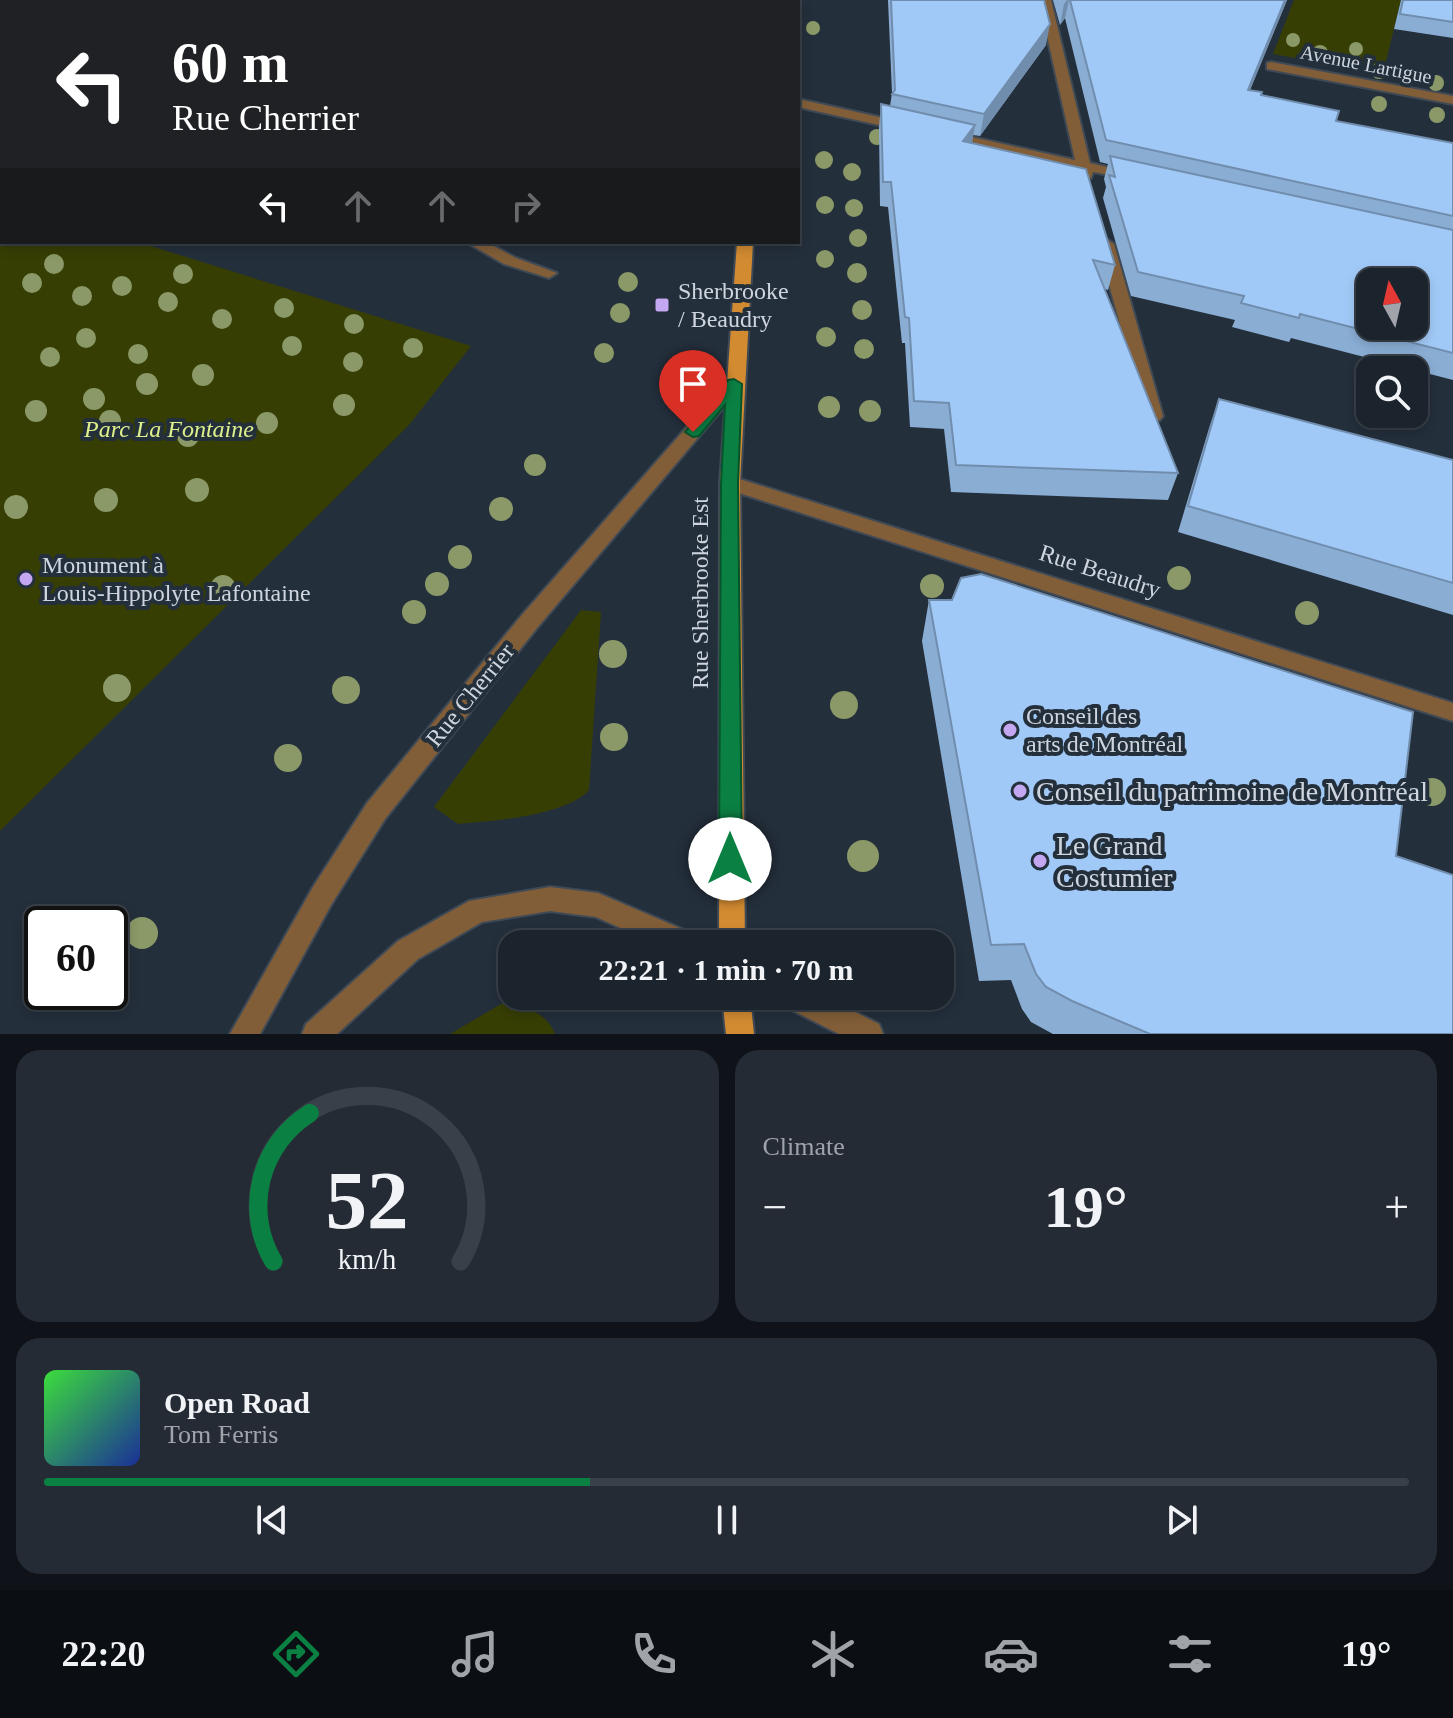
<!DOCTYPE html>
<html lang="en">
<head>
<meta charset="utf-8">
<style>
	body { margin:0; font-family:Georgia,serif; background:#242b35; color:#f1f3f6; height:100vh; display:flex; flex-direction:column; font-size:30px; white-space:nowrap }
	* { box-sizing:border-box; margin:0 }
	p { font-size:26px; color:#a0a4aa }
	.icon { flex:none; width:44px; height:44px; fill:none; stroke:currentColor; stroke-width:2; stroke-linecap:round; stroke-linejoin:round }
	.map { position:relative; height:1034px; overflow:hidden }
	.side { display:flex; flex-direction:column; gap:16px; padding:16px; background:#0f1319; flex:1 }
	.side>* { flex:none }
	.guide { position:absolute; left:0px; top:0px; width:800px; height:244px; box-shadow:0 4px 12px #0003,0 0 0 2px #394049; background:#202124; color:#fff; overflow:hidden }
	.needle { width:52px; rotate:352deg }
	.fabs { position:absolute; left:1356px; top:268px; display:grid; gap:16px }
	.fabs a { display:grid; place-items:center; width:72px; height:72px; border-radius:16px; background:#1b232d; box-shadow:0 4px 12px #0003,0 0 0 2px #394049; font-size:40px }
	.speed { position:absolute; left:24px; top:906px; display:flex; gap:16px; font-size:40px; font-weight:700; text-align:center }
	.speed>* { display:grid; place-content:center; width:104px; height:104px; border-radius:50%; background:#1b232d; box-shadow:0 4px 12px #0003,0 0 0 2px #394049; line-height:1 }
	.speed .limit { border:4px solid #111; border-radius:12px; background:#fff; color:#111 }
	.pin { position:absolute; display:grid; place-items:center; width:68px; height:68px; color:#fff; margin:-82px -34px; border-radius:50% 50% 50% 0; rotate:-45deg; box-shadow:0 0 8px #0007 }
	.pin .icon { rotate:45deg }
	.me { position:absolute; width:88px; margin:-44px; rotate:0deg; stroke-linejoin:round; filter:drop-shadow(0 0 6px #0008) }
	.turn { display:flex; align-items:center; gap:28px; height:168px; padding:0 40px; font-size:36px }
	.turn .icon { width:104px; height:104px; stroke-width:2.5 }
	.turn b { display:block; font-size:56px; line-height:68px }
	.lanes { display:flex; align-items:center; height:76px; padding:0 40px; background:#0003; justify-content:center; gap:40px; direction:ltr }
	.lanes .off { opacity:.35 }
	.big { font-size:60px; font-weight:700; line-height:1.1 }
	.side .card { flex:1; display:flex; flex-direction:column; justify-content:center; gap:12px; min-width:0; padding:0 28px; border-radius:24px; background:#242b35 }
	.side .dial { align-items:center; gap:0 }
	.dial svg { height:208px; overflow:visible; fill:none; stroke:#394049; stroke-width:7; stroke-linecap:round; text-anchor:middle }
	.dial text { fill:#f1f3f6; stroke:none }
	.song { display:flex; align-items:center; gap:24px }
	.cover { width:96px; height:96px; border-radius:12px; background:linear-gradient(135deg,hsl(120 70% 55%),hsl(230 70% 35%)) }
	.played { height:8px; border-radius:4px; background:linear-gradient(90deg,#0b8043 40%,#394049 40%) }
	.keys { display:flex; justify-content:space-around; direction:ltr }
	.heat { display:flex; justify-content:space-between; align-items:center; font-size:44px; direction:ltr }
	.side .tiles { flex:1; display:grid; gap:16px; grid-template-columns:1fr 1fr }
	.card:last-child { grid-column:span 2 }
	.trip { position:absolute; left:498px; top:930px; width:456px; height:80px; border-radius:24px; background:#1b232d; box-shadow:0 4px 12px #0003,0 0 0 2px #394049; font-weight:700; line-height:80px; text-align:center }
	.tab-bar { display:flex; height:128px; justify-content:space-around; align-items:center; background:#0b0e12; color:#a0a4aa }
	.tab-bar .icon { width:56px; height:56px }
	.tab-bar .active { color:#0b8043 }
	.tab-bar b { font-size:36px; color:#f1f3f6 }
	.map>svg:first-child { display:block }
</style>
</head>
<body>
<div class="map">
<svg width="1453" height="1034" viewBox="0 0 1453 1034">
	<rect width="100%" height="100%" fill="#242f3c"/>
	<g fill="#373e04">
		<path d="M1294 0H1401L1383 74 1273 54Z"/>
		<path d="M0 199 2 242H138L471 346 409 425 0 831Z"/>
		<path d="M581 610 601 612 589 790C566 816 492 821 458 824L434 807Z"/>
		<path d="M501 1004C522 1004 547 1012 555 1034H450Z"/>
	</g>
	<g fill="none" stroke-linecap="round" stroke-linejoin="round">
		<defs>
			<g id="minor">
				<path d="M1039 0H1051L1090 163 1138 174V180L1093 172 1091 178H1081L1077 169 938 135 945 131 1075 160Z"/>
				<path d="M1271 62 1453 96V104L1267 69V63Z"/>
				<path d="M798 99 906 123 913 127 906 131 798 107Z"/>
				<path d="M1106 239 1114 244 1163 416 1160 420H1148L1145 416 1098 244Z"/>
				<path d="M466 242H486L516 258 557 273 549 278 504 264Z"/>
				<path d="M734 378 740 380 743 384 740 388 537 628 385 819 331 905 260 1034H230L313 887 367 803 521 616 728 380Z"/>
				<path d="M730 476 1453 703V721L723 488 720 483 723 478Z"/>
				<path d="M550 887 598 893 696 935 699 944H656L596 917 550 911 482 922 418 959 337 1034H302L306 1024 398 941 469 901Z"/>
				<path d="M780 996H823L879 1024 883 1034H839L784 1006Z"/>
			</g>
			<g id="major">
				<rect x="763" y="0" width="12" height="2"/>
				<path d="M737 242H753L740 483 745 944H719L720 483Z"/>
				<path d="M722 996H750L754 1034H726Z"/>
			</g>
		</defs>
		<use href="#minor" stroke="#3f4a56" stroke-width="4"/>
		<use href="#major" stroke="#3f4a56" stroke-width="4"/>
		<use href="#minor" fill="#815e38" fill-rule="evenodd"/>
		<use href="#major" fill="#d38b31" fill-rule="evenodd"/>
	</g>
	<g fill="#8a9967">
		<circle cx="813" cy="28" r="7"/>
		<circle cx="1293" cy="40" r="7"/>
		<circle cx="1356" cy="49" r="7"/>
		<circle cx="1320" cy="53" r="8"/>
		<circle cx="1379" cy="71" r="8"/>
		<circle cx="1436" cy="83" r="8"/>
		<circle cx="1379" cy="104" r="8"/>
		<circle cx="1437" cy="115" r="8"/>
		<circle cx="877" cy="137" r="8"/>
		<circle cx="824" cy="160" r="9"/>
		<circle cx="852" cy="172" r="9"/>
		<circle cx="825" cy="205" r="9"/>
		<circle cx="854" cy="208" r="9"/>
		<circle cx="858" cy="238" r="9"/>
		<circle cx="825" cy="259" r="9"/>
		<circle cx="54" cy="264" r="10"/>
		<circle cx="857" cy="273" r="10"/>
		<circle cx="183" cy="274" r="10"/>
		<circle cx="628" cy="282" r="10"/>
		<circle cx="32" cy="283" r="10"/>
		<circle cx="122" cy="286" r="10"/>
		<circle cx="82" cy="296" r="10"/>
		<circle cx="168" cy="302" r="10"/>
		<circle cx="284" cy="308" r="10"/>
		<circle cx="862" cy="310" r="10"/>
		<circle cx="620" cy="313" r="10"/>
		<circle cx="222" cy="319" r="10"/>
		<circle cx="354" cy="324" r="10"/>
		<circle cx="826" cy="337" r="10"/>
		<circle cx="86" cy="338" r="10"/>
		<circle cx="292" cy="346" r="10"/>
		<circle cx="413" cy="348" r="10"/>
		<circle cx="864" cy="349" r="10"/>
		<circle cx="604" cy="353" r="10"/>
		<circle cx="138" cy="354" r="10"/>
		<circle cx="50" cy="357" r="10"/>
		<circle cx="353" cy="362" r="10"/>
		<circle cx="203" cy="375" r="11"/>
		<circle cx="147" cy="384" r="11"/>
		<circle cx="94" cy="399" r="11"/>
		<circle cx="344" cy="405" r="11"/>
		<circle cx="829" cy="407" r="11"/>
		<circle cx="36" cy="411" r="11"/>
		<circle cx="870" cy="411" r="11"/>
		<circle cx="110" cy="421" r="11"/>
		<circle cx="267" cy="423" r="11"/>
		<circle cx="188" cy="436" r="11"/>
		<circle cx="535" cy="465" r="11"/>
		<circle cx="197" cy="490" r="12"/>
		<circle cx="106" cy="500" r="12"/>
		<circle cx="16" cy="507" r="12"/>
		<circle cx="501" cy="509" r="12"/>
		<circle cx="460" cy="557" r="12"/>
		<circle cx="1179" cy="578" r="12"/>
		<circle cx="437" cy="584" r="12"/>
		<circle cx="932" cy="586" r="12"/>
		<circle cx="223" cy="587" r="12"/>
		<circle cx="414" cy="612" r="12"/>
		<circle cx="1307" cy="613" r="12"/>
		<circle cx="613" cy="654" r="14"/>
		<circle cx="117" cy="688" r="14"/>
		<circle cx="346" cy="690" r="14"/>
		<circle cx="844" cy="705" r="14"/>
		<circle cx="614" cy="737" r="14"/>
		<circle cx="288" cy="758" r="14"/>
		<circle cx="1432" cy="792" r="14"/>
		<circle cx="863" cy="856" r="16"/>
		<circle cx="142" cy="933" r="16"/>
	</g>
	<g fill="#8aadd4">
		<path d="M0 0H393L390 2H2V114L0 113Z"/>
		<path d="M888 0H1044L1046 45 980 136 973 135 972 143 1115 265 1108 290 1105 289 1178 473 1168 500 951 492 944 429 910 427 905 343H902L888 207 880 206 879 128 881 104 890 106 892 93Z"/>
		<path d="M1053 0H1287L1250 90 1261 95 1336 121 1453 143V380L1291 338 1289 342 1232 327 1235 320 1131 296 1103 198 1106 187 1104 179 1108 164 1100 162 1065 18 1060 25Z"/>
		<path d="M1401 0H1453V38L1394 29Z"/>
		<path d="M1219 399 1453 460V615L1178 532 1210 425Z"/>
		<path d="M929 600 1396 856 1453 1034H1053L1031 1022 1022 1009 1011 980 979 981 922 641Z"/>
	</g>
	<g fill="#718dad">
		<path d="M332 0H393L390 2H327Z"/>
		<path d="M1067 0H1069L1065 18 1060 25 1064 4Z"/>
		<path d="M1285 0H1287L1241 112 1248 90Z"/>
		<path d="M1050 24 1046 45 980 136 984 114Z"/>
		<path d="M975 125 971 149 963 141Z"/>
	</g>
	<g fill="#a1c9f7" stroke="#718dad" stroke-width="2" fill-rule="evenodd">
		<path d="M0 0H332L327 2H2V82L0 81Z"/>
		<path d="M891 0H1044L1050 24 984 114 892 94 895 90Z"/>
		<path d="M1070 0H1285L1248 90 1262 92 1261 95 1339 111 1336 121 1453 143V216L1106 140Z"/>
		<path d="M1403 0H1453V22L1400 14Z"/>
		<path d="M881 104 975 125 963 141 1086 169 1115 265 1093 260 1178 473 956 465 949 403 914 401 909 318 905 317 891 182H883Z"/>
		<path d="M1110 156 1453 230V353L1300 314 1299 318 1241 303 1244 296 1138 272 1109 175 1115 177ZM1370 282H1414V326H1370Z"/>
		<path d="M1219 399 1453 460V583L1188 506Z"/>
		<path d="M981 574 1413 712 1396 856 1453 875V1034H1150L1072 1001 1046 987 1036 974 1024 944 991 945 929 600H952L961 578Z"/>
	</g>
	<path fill="#0b8043" stroke="#07532c" stroke-width="2" d="M734 379 742 384 738 483 742 859 738 866 730 869 722 866 719 859 721 483 725 405 699 436 693 437 685 432 728 380Z"/>
	<g fill="#c4a7f1" stroke="#242f3c" stroke-width="3">
		<rect x="654" y="297" width="16" height="16" rx="4"/>
		<circle cx="26" cy="579" r="8"/>
		<circle cx="1010" cy="730" r="8"/>
		<circle cx="1020" cy="791" r="8"/>
		<circle cx="1040" cy="861" r="8"/>
	</g>
	<g text-anchor="middle" stroke-width="8" stroke-linejoin="round" paint-order="stroke">
		<g font-size="20" fill="#ced5de" stroke="#242f3c">
			<text transform="translate(1366 64) rotate(11)" y="7">Avenue Lartigue</text>
		</g>
		<g font-size="24" fill="#ced5de" stroke="#242f3c" text-anchor="start">
			<text x="678" y="299">Sherbrooke<tspan x="678" dy="28">/ Beaudry</tspan></text>
			<text x="42" y="573">Monument à<tspan x="42" dy="28">Louis-Hippolyte Lafontaine</tspan></text>
			<text x="1026" y="724">Conseil des<tspan x="1026" dy="28">arts de Montréal</tspan></text>
		</g>
		<g font-size="24" font-style="italic" fill="#def08b" stroke="#242f3c">
			<text x="169" y="437">Parc La Fontaine</text>
		</g>
		<g font-size="24" fill="#ced5de" stroke="#242f3c">
			<text transform="translate(1100 571) rotate(18)" y="8">Rue Beaudry</text>
			<text transform="translate(700 593) rotate(-90)" y="8">Rue Sherbrooke Est</text>
			<text transform="translate(470 695) rotate(-51)" y="8">Rue Cherrier</text>
		</g>
		<g font-size="28" fill="#ced5de" stroke="#242f3c" text-anchor="start">
			<text x="1036" y="801">Conseil du patrimoine de Montréal</text>
			<text x="1056" y="855">Le Grand<tspan x="1056" dy="32">Costumier</tspan></text>
		</g>
	</g>
</svg>
<div class="fabs">
<a><svg class="needle" viewBox="-14 -14 28 28"><path d="M0-13l5 13h-10z" fill="#e53935"/><path d="M0 13l5-13h-10z" fill="#a0a4aa"/></svg></a>
<a><svg class="icon" aria-label="search" viewBox="0 0 24 24"><circle cx="10" cy="10" r="6"/><path d="M15 15l6 6"/></svg></a>
</div>
<div class="speed"><div class="limit">60</div></div>
<div class="pin" style="left:693px;top:432px;background:#d93025"><svg class="icon" aria-label="arrive" viewBox="0 0 24 24"><path d="M6 21V4h12l-3 4 3 4H6"/></svg></div>
<svg class="me" style="left:730px;top:859px" viewBox="-20 -20 40 40"><circle r="19" fill="#fff"/><path d="M0-13L10 11 0 6-10 11z" fill="#0b8043"/></svg>
<div class="trip">22:21 · 1 min · 70 m</div>
<div class="guide">
<div class="turn"><svg class="icon" aria-label="left" viewBox="0 0 24 24"><path d="M17 20v-9H6M10 6l-5 5 5 5"/></svg><div><b>60 m</b>Rue Cherrier</div></div>
<div class="lanes"><svg class="icon" aria-label="left" viewBox="0 0 24 24"><path d="M17 20v-9H6M10 6l-5 5 5 5"/></svg><svg class="icon off" aria-label="ahead" viewBox="0 0 24 24"><path d="M12 20V5M6 11l6-6 6 6"/></svg><svg class="icon off" aria-label="ahead" viewBox="0 0 24 24"><path d="M12 20V5M6 11l6-6 6 6"/></svg><svg class="icon off" aria-label="right" viewBox="0 0 24 24"><path d="M7 20v-9h11M14 6l5 5-5 5"/></svg></div>
</div>
</div>
<section class="side">
<div class="tiles">
<div class="card dial"><svg viewBox="0 0 100 80">
<path d="M14 69A42 42 0 1 1 86 69"/>
<path d="M14 69A42 42 0 0 1 28 12" stroke="#0b8043"/>
<text x="50" y="56" font-size="32" font-weight="700">52</text>
<text x="50" y="72" font-size="11">km/h</text>
</svg></div>
<div class="card"><p>Climate</p>
<div class="heat"><a>−</a><b class="big">19°</b><a>+</a></div>
</div>
<div class="card">
<div class="song"><i class="cover"></i><div><b>Open Road</b><p>Tom Ferris</p></div></div>
<div class="played"></div>
<div class="keys"><svg class="icon" aria-label="previous" viewBox="0 0 24 24"><path d="M18 5L8 12l10 7zM5 5v14"/></svg><svg class="icon" aria-label="pause" viewBox="0 0 24 24"><path d="M8 5v14M16 5v14"/></svg><svg class="icon" aria-label="next" viewBox="0 0 24 24"><path d="M6 5l10 7-10 7zM19 5v14"/></svg></div>
</div>
</div>
</section>
<nav class="tab-bar">
<b>22:20</b>
<svg class="icon active" aria-label="directions" viewBox="0 0 24 24"><path d="M12 3l9 9-9 9-9-9zM9 14v-3h6M13 9l2 2-2 2"/></svg>
<svg class="icon" aria-label="music" viewBox="0 0 24 24"><path d="M9 18V5l10-2v13"/><circle cx="6" cy="18" r="3"/><circle cx="16" cy="16" r="3"/></svg>
<svg class="icon" aria-label="phone" viewBox="0 0 24 24"><path d="M5 4h4l2 5-3 2q2 4 5 5l2-3 5 2v4C11 20 4 13 5 4z"/></svg>
<svg class="icon" aria-label="climate" viewBox="0 0 24 24"><path d="M12 3v18M4 7l16 10M4 17L20 7"/></svg>
<svg class="icon" aria-label="car" viewBox="0 0 24 24"><path d="M5 17H2v-5l4-1 3-4h7l3 4 3 1v5h-3M9 17h6M6 11h13"/><circle cx="7" cy="17" r="2"/><circle cx="17" cy="17" r="2"/></svg>
<svg class="icon" aria-label="filters" viewBox="0 0 24 24"><path d="M4 7h16M4 17h16"/><circle cx="9" cy="7" r="2"/><circle cx="15" cy="17" r="2"/></svg>
<b>19°</b>
</nav>
</body>
</html>
